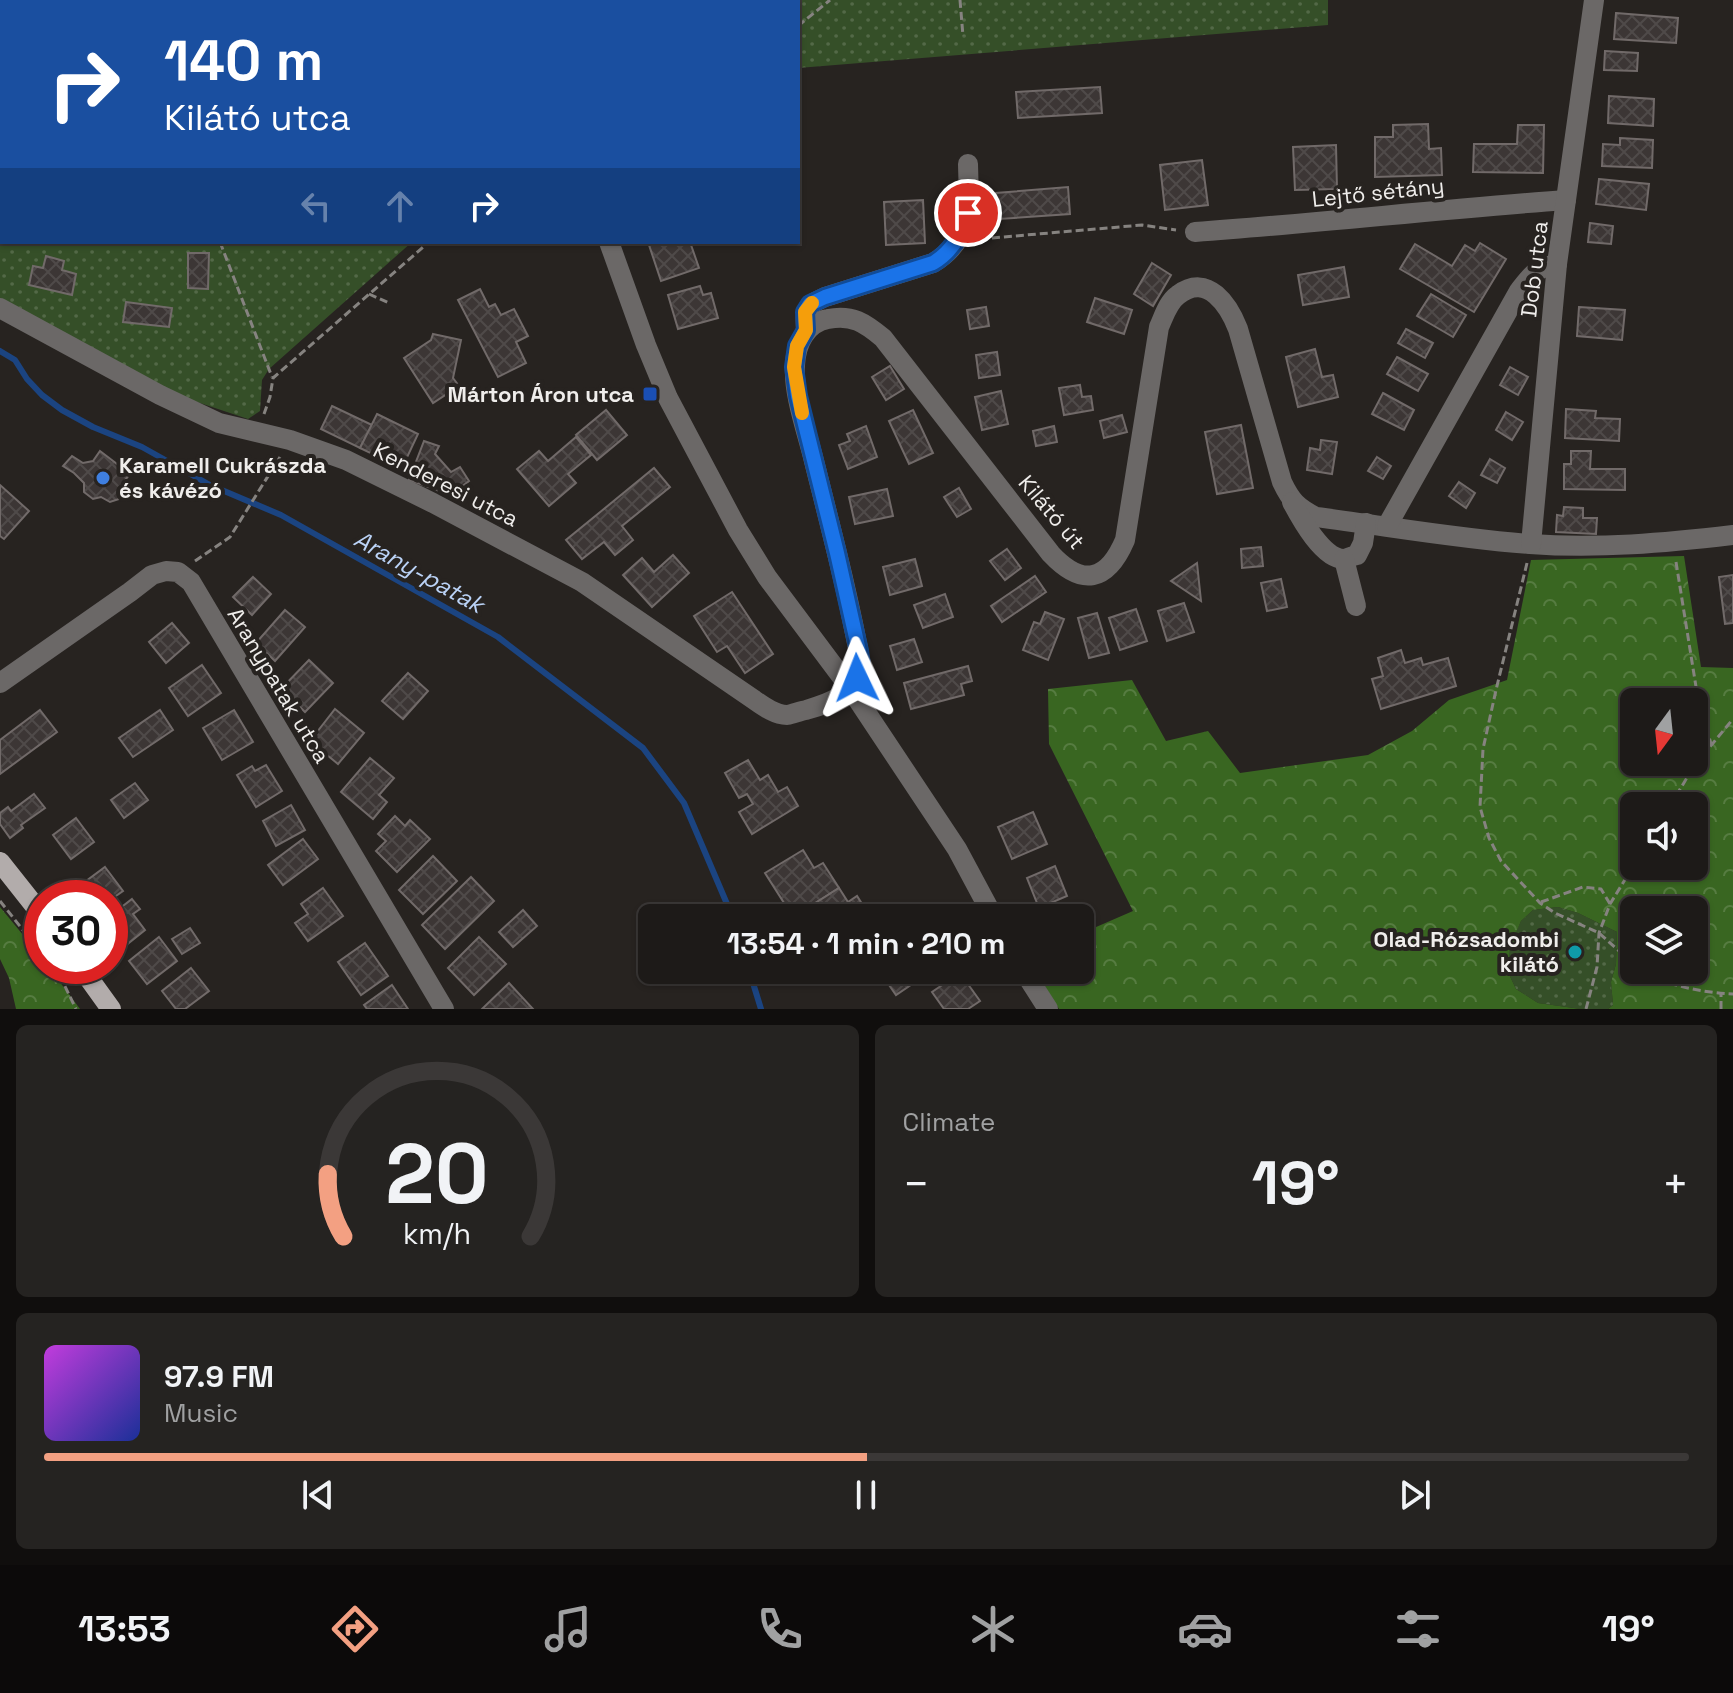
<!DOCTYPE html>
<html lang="en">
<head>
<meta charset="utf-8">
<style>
	body { margin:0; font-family:"Space Grotesk",sans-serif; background:#252321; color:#f1f3f6; height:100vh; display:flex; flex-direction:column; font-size:30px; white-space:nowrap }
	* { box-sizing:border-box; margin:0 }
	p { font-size:26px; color:#a0a1a2 }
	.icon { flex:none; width:44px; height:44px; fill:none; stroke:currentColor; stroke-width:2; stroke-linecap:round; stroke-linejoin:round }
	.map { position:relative; height:1009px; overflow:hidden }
	.panel { display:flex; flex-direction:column; gap:16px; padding:16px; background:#100e0d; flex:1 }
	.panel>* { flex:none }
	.guide { position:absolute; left:0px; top:0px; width:800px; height:244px; box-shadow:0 2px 6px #0004,0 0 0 2px #3b3837; background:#1a4fa0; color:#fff; overflow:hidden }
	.needle { width:52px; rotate:195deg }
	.tools { position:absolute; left:1620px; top:688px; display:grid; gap:16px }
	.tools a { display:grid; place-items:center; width:88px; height:88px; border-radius:12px; background:#1d1a18; box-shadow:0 2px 6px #0004,0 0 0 2px #3b3837; font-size:40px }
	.speed { position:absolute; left:24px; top:880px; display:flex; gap:16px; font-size:40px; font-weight:700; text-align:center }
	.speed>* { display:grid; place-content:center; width:104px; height:104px; border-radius:50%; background:#1d1a18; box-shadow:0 2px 6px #0004,0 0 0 2px #3b3837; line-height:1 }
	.speed .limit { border:12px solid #d22; background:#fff; color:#111 }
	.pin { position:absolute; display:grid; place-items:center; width:68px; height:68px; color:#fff; margin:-34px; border:4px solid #fff; border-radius:50%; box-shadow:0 2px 8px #0007 }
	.me { position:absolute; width:88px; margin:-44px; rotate:358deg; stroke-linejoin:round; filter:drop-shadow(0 0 6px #0008) }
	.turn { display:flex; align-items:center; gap:28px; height:168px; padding:0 32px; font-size:36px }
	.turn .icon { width:104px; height:104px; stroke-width:2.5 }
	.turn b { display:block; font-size:56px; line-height:68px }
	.lanes { display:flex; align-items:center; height:76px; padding:0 32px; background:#0003; justify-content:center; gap:40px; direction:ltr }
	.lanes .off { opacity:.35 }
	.big { font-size:60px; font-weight:600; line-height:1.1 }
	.panel .card { flex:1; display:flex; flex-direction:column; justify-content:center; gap:12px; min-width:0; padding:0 28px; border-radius:12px; background:#252321 }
	.panel .dial { align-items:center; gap:0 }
	.dial svg { height:208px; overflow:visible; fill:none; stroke:#3b3837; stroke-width:7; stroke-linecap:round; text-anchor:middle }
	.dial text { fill:#f1f3f6; stroke:none }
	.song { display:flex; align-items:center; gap:24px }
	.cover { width:96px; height:96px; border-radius:12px; background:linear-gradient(135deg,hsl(290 70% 55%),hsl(230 70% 35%)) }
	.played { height:8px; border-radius:4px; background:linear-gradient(90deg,#f3a082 50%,#3b3837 50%) }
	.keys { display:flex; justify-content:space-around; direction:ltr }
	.heat { display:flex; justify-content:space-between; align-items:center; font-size:44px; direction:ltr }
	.panel .tiles { flex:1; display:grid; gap:16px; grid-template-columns:1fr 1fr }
	.card:last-child { grid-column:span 2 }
	.trip { position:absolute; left:638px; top:904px; width:456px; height:80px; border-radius:12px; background:#1d1a18; box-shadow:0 2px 6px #0004,0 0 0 2px #3b3837; font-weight:600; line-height:80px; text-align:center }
	.menu { display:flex; height:128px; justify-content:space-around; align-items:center; background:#0c0a0a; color:#a0a1a2 }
	.menu .icon { width:56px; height:56px }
	.menu .on { color:#f3a082 }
	.menu b { font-size:36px; color:#f1f3f6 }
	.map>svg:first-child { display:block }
</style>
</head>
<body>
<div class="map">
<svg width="1733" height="1009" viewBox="0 0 1733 1009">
	<defs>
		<pattern id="green-dots" width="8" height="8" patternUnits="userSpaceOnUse" patternTransform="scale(2)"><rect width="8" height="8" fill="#354f28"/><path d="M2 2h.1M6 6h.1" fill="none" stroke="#536947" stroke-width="1.8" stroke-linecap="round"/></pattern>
		<pattern id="forest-crowns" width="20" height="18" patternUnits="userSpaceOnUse" patternTransform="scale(2)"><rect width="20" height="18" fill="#396621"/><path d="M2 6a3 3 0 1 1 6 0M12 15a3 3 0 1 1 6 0" fill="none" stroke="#567c41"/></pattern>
		<pattern id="building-cross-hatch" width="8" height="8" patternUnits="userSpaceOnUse" patternTransform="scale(2)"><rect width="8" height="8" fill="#3c3635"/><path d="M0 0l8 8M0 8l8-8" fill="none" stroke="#4f4a49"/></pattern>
	</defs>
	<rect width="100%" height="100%" fill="#272320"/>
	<g fill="url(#green-dots)">
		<path d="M0 0H493L494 2H2V242H412L269 369 262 380 260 411 248 419 179 396 0 299Z"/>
		<path d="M763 0H1328V25L798 68V2H764Z"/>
		<path d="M1558 907 1578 913 1617 932 1616 964 1611 982 1613 1005 1608 1009H1581L1538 1003 1516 989 1507 970 1509 947 1521 921 1533 910Z"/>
	</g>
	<g fill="url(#forest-crowns)" fill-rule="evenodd">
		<path d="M1684 556 1701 667 1733 668V1009H1608L1613 1005 1611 982 1616 964 1617 932 1578 913 1558 907 1533 910 1521 921 1510 947 1507 970 1516 989 1538 1003 1581 1009H1059L1035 970H1080V934L1133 911 1049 744 1048 689 1132 680 1166 741 1208 731 1240 773 1368 755 1412 731 1449 700 1507 680 1531 560ZM1634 702H1694V762H1634ZM1634 806H1694V866H1634ZM1634 910H1694V970H1634Z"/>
		<path d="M0 907 42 958V966H48L80 1009H16L9 978 0 959Z"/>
	</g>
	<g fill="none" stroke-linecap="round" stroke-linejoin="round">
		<g stroke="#1b4481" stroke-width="6">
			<path d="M0 351 15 360 27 379 42 395 62 410 93 427 142 447 210 485 281 515 498 637 643 748 684 803 733 918"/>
			<path d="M749 970 761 1009"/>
		</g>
	</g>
	<g fill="url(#building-cross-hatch)" stroke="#716a69" stroke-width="2">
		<path d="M1616 13 1678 18 1676 43 1614 39Z"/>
		<path d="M1605 51 1638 53 1637 71 1604 70Z"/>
		<path d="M1100 87 1102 113 1018 118 1016 92Z"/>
		<path d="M1609 96 1654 99 1653 126 1608 123Z"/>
		<path d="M1428 124 1429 149 1441 148 1442 175 1375 177V137H1393V125Z"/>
		<path d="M1518 125H1544L1543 173 1473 172 1474 144H1517Z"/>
		<path d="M1620 138 1653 140 1652 168 1602 166 1603 144 1620 145Z"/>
		<path d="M1336 145 1337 189 1295 190 1293 147Z"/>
		<path d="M1202 160 1208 205 1165 210 1160 165Z"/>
		<path d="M1599 179 1649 184 1646 210 1596 204Z"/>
		<path d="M1068 187 1070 214 999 219 996 193Z"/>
		<path d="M923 200 925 243 886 245 884 202Z"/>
		<path d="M1590 223 1613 226 1611 244 1588 242Z"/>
		<path d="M656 242H690L699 268 661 281 649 245Z"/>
		<path d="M1480 243 1506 259 1474 312 1400 269 1415 244 1452 266 1465 245 1475 251Z"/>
		<path d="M188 253H209L208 289 188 288Z"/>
		<path d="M46 256 64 261 62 270 76 274 72 295 29 285 33 266 43 268Z"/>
		<path d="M1152 263 1171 275 1153 306 1134 294Z"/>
		<path d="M1344 267 1349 297 1303 305 1298 275Z"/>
		<path d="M700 286 703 295 711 293 718 318 678 329 668 295Z"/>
		<path d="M480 289 489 307 495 304 501 315 514 309 528 336 516 342 526 363 498 377 458 300Z"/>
		<path d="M1431 294 1466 315 1453 337 1417 316Z"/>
		<path d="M1095 298 1132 310 1124 334 1087 322Z"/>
		<path d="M126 302 172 308 169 327 123 322Z"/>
		<path d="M986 307 989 326 970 329 967 310Z"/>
		<path d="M1579 307 1625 310 1622 340 1577 336Z"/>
		<path d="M1406 329 1433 343 1425 358 1398 343Z"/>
		<path d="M433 334 461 340 453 378 459 386 433 403 404 358 431 340Z"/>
		<path d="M1315 349 1322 377 1333 375 1338 397 1298 407 1286 357Z"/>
		<path d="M997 352 1000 375 979 378 976 355Z"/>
		<path d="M1397 357 1428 374 1418 391 1387 374Z"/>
		<path d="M890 366 904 389 886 400 872 377Z"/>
		<path d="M1510 367 1528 377 1518 395 1500 385Z"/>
		<path d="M1080 385 1082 397 1091 396 1093 410 1064 415 1059 388Z"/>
		<path d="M1001 391 1008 424 982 430 975 397Z"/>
		<path d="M1383 393 1414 410 1404 430 1372 414Z"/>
		<path d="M332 406 372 425 360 448 321 429Z"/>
		<path d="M1566 409 1596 411 1595 418 1620 419 1619 441 1565 438Z"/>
		<path d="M606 410 627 435 597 460 576 435Z"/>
		<path d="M913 410 933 453 909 464 889 421Z"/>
		<path d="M1506 412 1523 422 1512 440 1496 430Z"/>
		<path d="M377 414 418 434 402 468 360 448Z"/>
		<path d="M1122 415 1127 432 1104 438 1100 421Z"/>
		<path d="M1241 425 1253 488 1217 494 1205 432Z"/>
		<path d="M866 426 877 457 848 469 839 445 850 441 847 434Z"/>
		<path d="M1054 426 1057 442 1036 446 1033 431Z"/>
		<path d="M576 437 591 455 568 474 576 483 549 506 517 469 539 451 548 461Z"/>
		<path d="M1321 440 1337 442 1332 474 1307 470 1310 448 1320 450Z"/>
		<path d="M424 441 439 446 435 454 451 472 460 467 469 481 451 495 409 480Z"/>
		<path d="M100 451 130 474 121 485 119 499 110 502 101 497 93 499 84 492V483L74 473 63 466 72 456 83 463 93 461Z"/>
		<path d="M1571 451H1591L1590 469H1625V490L1564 489V464H1571Z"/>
		<path d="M1377 457 1391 466 1383 479 1368 471Z"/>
		<path d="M1490 459 1505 468 1497 483 1481 475Z"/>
		<path d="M654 468 670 487 622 526 633 540 615 555 604 542 582 559 566 540Z"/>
		<path d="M1459 482 1475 493 1466 508 1449 496Z"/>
		<path d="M0 485 29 511 4 539 0 536Z"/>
		<path d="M959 488 971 509 957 517 944 497Z"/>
		<path d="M887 489 893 516 855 524 849 497Z"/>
		<path d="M1564 507 1583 508V518H1597L1596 534 1556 532 1557 515 1563 516Z"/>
		<path d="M1261 547 1263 566 1242 568 1241 549Z"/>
		<path d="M1007 549 1021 568 1005 580 990 561Z"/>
		<path d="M673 555 689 573 652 607 623 575 642 558 654 572Z"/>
		<path d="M915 559 922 586 890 595 883 567Z"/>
		<path d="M1197 563 1201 601 1171 581Z"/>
		<path d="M1733 575V623L1725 624 1719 577Z"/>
		<path d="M1035 576 1046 592 1002 622 991 606Z"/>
		<path d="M253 577 271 594 252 615 233 597Z"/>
		<path d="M1281 579 1287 607 1267 611 1261 583Z"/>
		<path d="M732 592 773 654 745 673 727 646 717 652 694 616Z"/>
		<path d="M945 594 953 617 923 628 914 605Z"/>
		<path d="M1184 603 1194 632 1167 641 1158 611Z"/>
		<path d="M1136 609 1147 641 1120 650 1109 618Z"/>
		<path d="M285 610 305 627 275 661 256 643Z"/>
		<path d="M1045 612 1064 619 1048 660 1023 650 1034 622 1040 624Z"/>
		<path d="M1097 613 1109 653 1089 658 1078 618Z"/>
		<path d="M172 623 189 643 166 663 149 642Z"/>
		<path d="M914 639 922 662 897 670 890 646Z"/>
		<path d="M1401 650 1405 663 1421 658 1423 665 1448 658 1456 686 1381 709 1372 679 1383 676 1378 658Z"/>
		<path d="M309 660 333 683 305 712 281 689Z"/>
		<path d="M202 665 221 693 188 716 169 688Z"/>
		<path d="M968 666 972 681 961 684 964 695 911 709 904 683Z"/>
		<path d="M408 673 428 691 403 719 382 701Z"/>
		<path d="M335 709 364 733 338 764 310 741Z"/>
		<path d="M40 710 57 732 0 774V740Z"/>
		<path d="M160 710 173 730 133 757 119 738Z"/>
		<path d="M234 710 253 742 222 760 203 728Z"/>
		<path d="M370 758 394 778 379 795 387 802 373 819 341 792Z"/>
		<path d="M748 760 760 780 768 775 778 792 787 787 798 806 752 834 739 812 753 804 747 794 739 798 725 773Z"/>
		<path d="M266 765 282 791 256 807 237 775 252 766 255 771Z"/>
		<path d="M135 783 148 800 124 818 111 800Z"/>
		<path d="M34 794 45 808 21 825 23 828 10 838 0 824V813L8 807 11 811Z"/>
		<path d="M291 805 305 830 276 846 263 821Z"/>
		<path d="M1033 812 1047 844 1012 859 998 827Z"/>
		<path d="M395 816 405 826 410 820 430 839 397 872 376 851 386 841 378 834Z"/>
		<path d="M76 818 94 842 71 859 53 835Z"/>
		<path d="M303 839 318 859 283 885 268 865Z"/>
		<path d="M803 850 814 868 823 863 839 888 793 917 765 873Z"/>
		<path d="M433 856 457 881 423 914 399 890Z"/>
		<path d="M1055 866 1067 896 1039 908 1027 878Z"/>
		<path d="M105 867 123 891 110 900V898H80L74 890Z"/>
		<path d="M471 877 494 901 445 949 422 925Z"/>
		<path d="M323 888 343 916 308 941 295 923 308 914 301 904Z"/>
		<path d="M839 888 848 902 857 896 871 918H811L806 909Z"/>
		<path d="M132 899 140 909 133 914 145 930 115 954 110 948V916Z"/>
		<path d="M523 910 537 926 513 947 499 932Z"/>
		<path d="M190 928 200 943 182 954 172 939Z"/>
		<path d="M159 937 177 961 147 984 129 961Z"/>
		<path d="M479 937 506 964 474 995 448 968Z"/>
		<path d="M365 943 388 976 361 995 338 962Z"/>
		<path d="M191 968 209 991 185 1009H176L162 991Z"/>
		<path d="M884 970H929L930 972 896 995 880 972Z"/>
		<path d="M960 973 980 1001 968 1009H944L932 992Z"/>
		<path d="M509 983 533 1009H482Z"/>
		<path d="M392 985 408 1009H367L364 1005Z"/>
	</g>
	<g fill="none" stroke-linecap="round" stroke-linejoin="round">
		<g stroke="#868380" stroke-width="3" stroke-dasharray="8 4" stroke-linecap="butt">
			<path d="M81 0 82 2"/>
			<path d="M960 0 963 36"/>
			<path d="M798 26 830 0"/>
			<path d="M980 239 1142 225 1176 230"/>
			<path d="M220 242 272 377"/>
			<path d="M369 294 389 303"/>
			<path d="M264 414 270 397 273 378 429 242"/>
			<path d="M195 561 230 537 280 457"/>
			<path d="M1676 562 1697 693 1711 744"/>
			<path d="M1527 563 1496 690 1483 749 1480 807 1489 838 1501 861 1540 903 1555 913 1599 933 1619 951 1634 969"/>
			<path d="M1670 806 1694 766 1733 719"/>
			<path d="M0 901 42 954"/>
			<path d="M1541 902 1583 887 1601 889 1610 904"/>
			<path d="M52 966 61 978 76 1009"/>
			<path d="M1636 970C1663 984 1702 993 1733 994"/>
			<path d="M1586 1009 1597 967 1599 933 1610 904 1634 865"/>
			<path d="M1721 1009V994"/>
		</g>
		<g stroke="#6b6867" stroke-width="20">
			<path d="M520 0 521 2"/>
			<path d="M1195 232C1319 223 1443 209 1566 200"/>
			<path d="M609 242 646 345 668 398 738 530 767 577 850 688 957 849 994 918"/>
			<path d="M0 308 160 395 219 423 290 440 346 460 433 503 582 582 753 699C763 706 775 715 787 715 793 714 800 711 806 710 834 702 852 695 861 665 849 597 831 529 814 461 807 432 793 394 795 365 796 344 806 323 828 319 852 314 865 323 883 338L1051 554C1082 587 1107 582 1125 540L1159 327C1164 316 1168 302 1178 295 1208 272 1229 306 1238 329L1282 482C1291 501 1297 507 1316 517 1387 526 1459 539 1530 544 1597 549 1666 543 1733 535"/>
			<path d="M806 330C805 309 805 306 825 297L933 263C973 239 969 204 968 164"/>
			<path d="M1292 502C1301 519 1323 559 1344 559 1348 558 1352 556 1357 555L1363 543 1366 523"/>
			<path d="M1387 526 1519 291C1532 274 1536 268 1557 264"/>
			<path d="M1531 544 1557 264 1594 0"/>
			<path d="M1344 559 1356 606"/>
			<path d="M0 683 130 592 152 575 166 571 178 572 191 582 444 1009"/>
			<path d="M1023 970 1048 1009"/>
		</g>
		<g stroke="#b2acab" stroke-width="20">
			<path d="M0 862 42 915"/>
			<path d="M80 966 111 1009"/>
		</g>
	</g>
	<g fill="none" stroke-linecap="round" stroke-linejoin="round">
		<defs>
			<path id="route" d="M857 678 861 665 859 651 837 553 798 396 794 367 797 346 806 330 805 312 810 304 825 297 933 263C952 252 962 234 968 213"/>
		</defs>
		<use href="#route" stroke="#114b97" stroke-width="20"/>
		<use href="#route" stroke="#1a73e8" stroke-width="14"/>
		<path stroke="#f59e0b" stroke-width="14" d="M802 413 794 367 797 346 806 330 805 312 812 303"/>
	</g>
	<rect fill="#1a4fb4" stroke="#272320" stroke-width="3" x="642" y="386" width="16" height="16" rx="4"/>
	<circle fill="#3f7fe0" stroke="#272320" stroke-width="3" cx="103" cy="478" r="8"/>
	<circle fill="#0f9aa8" stroke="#272320" stroke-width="3" cx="1575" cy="952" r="8"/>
	<g text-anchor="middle" stroke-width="8" stroke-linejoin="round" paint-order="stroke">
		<g font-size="22" fill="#efedeb" stroke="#272320">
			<text transform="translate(1378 192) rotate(-6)" y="8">Lejtő sétány</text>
			<text transform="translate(1534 269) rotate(-83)" y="8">Dob utca</text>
			<text transform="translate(446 484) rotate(27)" y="8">Kenderesi utca</text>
			<text transform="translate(1052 512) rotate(50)" y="8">Kilátó út</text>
			<text transform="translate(279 685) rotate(59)" y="8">Aranypatak utca</text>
		</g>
		<g font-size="22" font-weight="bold" fill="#efedeb" stroke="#272320" text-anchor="end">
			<text x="634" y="402">Márton Áron utca</text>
			<text x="119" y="473" text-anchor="start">Karamell Cukrászda<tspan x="119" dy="25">és kávézó</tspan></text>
			<text x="1559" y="947">Olad-Rózsadombi<tspan x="1559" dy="25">kilátó</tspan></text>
		</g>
		<g font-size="24" font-style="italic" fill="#bbd3f7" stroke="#272320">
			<text transform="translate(419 572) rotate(29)" y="8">Arany-patak</text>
		</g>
	</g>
</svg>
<div class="tools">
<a><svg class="needle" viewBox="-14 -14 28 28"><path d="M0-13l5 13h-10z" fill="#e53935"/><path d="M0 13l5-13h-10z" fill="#a0a1a2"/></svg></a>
<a><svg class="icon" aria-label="sound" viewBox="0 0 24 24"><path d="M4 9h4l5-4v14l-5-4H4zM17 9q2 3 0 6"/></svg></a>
<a><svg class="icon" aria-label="layers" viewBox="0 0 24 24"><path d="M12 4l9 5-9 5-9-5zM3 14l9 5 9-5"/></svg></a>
</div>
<div class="speed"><div class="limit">30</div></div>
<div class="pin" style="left:968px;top:213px;background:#d93025"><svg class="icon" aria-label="arrive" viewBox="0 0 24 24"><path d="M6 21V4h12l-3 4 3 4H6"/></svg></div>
<svg class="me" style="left:857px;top:678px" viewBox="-20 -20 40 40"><path d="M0-17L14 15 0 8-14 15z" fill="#1a73e8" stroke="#fff" stroke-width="4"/></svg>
<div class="trip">13:54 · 1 min · 210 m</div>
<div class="guide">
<div class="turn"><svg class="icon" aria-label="right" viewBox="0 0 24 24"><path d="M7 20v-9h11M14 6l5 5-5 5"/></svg><div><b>140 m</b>Kilátó utca</div></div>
<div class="lanes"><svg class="icon off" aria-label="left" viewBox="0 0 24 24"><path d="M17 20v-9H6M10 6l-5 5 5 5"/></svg><svg class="icon off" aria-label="ahead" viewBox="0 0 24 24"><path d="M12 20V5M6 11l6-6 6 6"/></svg><svg class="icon" aria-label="right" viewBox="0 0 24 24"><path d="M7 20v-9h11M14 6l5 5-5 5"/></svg></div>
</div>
</div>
<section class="panel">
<div class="tiles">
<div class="card dial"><svg viewBox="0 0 100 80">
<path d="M14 69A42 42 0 1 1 86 69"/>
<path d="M14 69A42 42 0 0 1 8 45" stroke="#f3a082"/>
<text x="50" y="56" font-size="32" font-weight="700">20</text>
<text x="50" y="72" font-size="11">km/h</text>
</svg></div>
<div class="card"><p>Climate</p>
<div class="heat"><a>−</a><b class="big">19°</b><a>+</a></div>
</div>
<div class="card">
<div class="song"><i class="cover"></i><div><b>97.9 FM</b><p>Music</p></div></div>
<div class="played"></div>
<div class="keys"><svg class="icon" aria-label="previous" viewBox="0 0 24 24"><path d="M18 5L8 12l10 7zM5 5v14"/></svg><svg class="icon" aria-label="pause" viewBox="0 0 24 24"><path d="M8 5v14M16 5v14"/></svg><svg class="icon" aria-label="next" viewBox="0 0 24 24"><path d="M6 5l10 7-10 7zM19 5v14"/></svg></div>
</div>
</div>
</section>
<nav class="menu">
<b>13:53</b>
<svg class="icon on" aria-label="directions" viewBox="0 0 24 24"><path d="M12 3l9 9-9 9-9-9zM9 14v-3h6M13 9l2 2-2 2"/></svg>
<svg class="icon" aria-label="music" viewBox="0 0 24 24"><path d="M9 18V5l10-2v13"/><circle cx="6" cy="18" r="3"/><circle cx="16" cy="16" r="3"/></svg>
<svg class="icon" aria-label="phone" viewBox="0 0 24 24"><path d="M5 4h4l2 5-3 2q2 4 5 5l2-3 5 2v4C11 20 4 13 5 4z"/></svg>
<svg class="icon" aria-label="climate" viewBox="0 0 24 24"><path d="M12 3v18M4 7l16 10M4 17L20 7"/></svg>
<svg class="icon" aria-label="car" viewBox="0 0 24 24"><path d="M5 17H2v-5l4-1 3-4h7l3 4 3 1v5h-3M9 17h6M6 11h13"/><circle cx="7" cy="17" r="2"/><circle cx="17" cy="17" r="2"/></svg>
<svg class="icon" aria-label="filters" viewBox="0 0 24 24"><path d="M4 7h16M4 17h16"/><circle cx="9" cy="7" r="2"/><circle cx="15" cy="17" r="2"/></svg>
<b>19°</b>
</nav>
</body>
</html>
